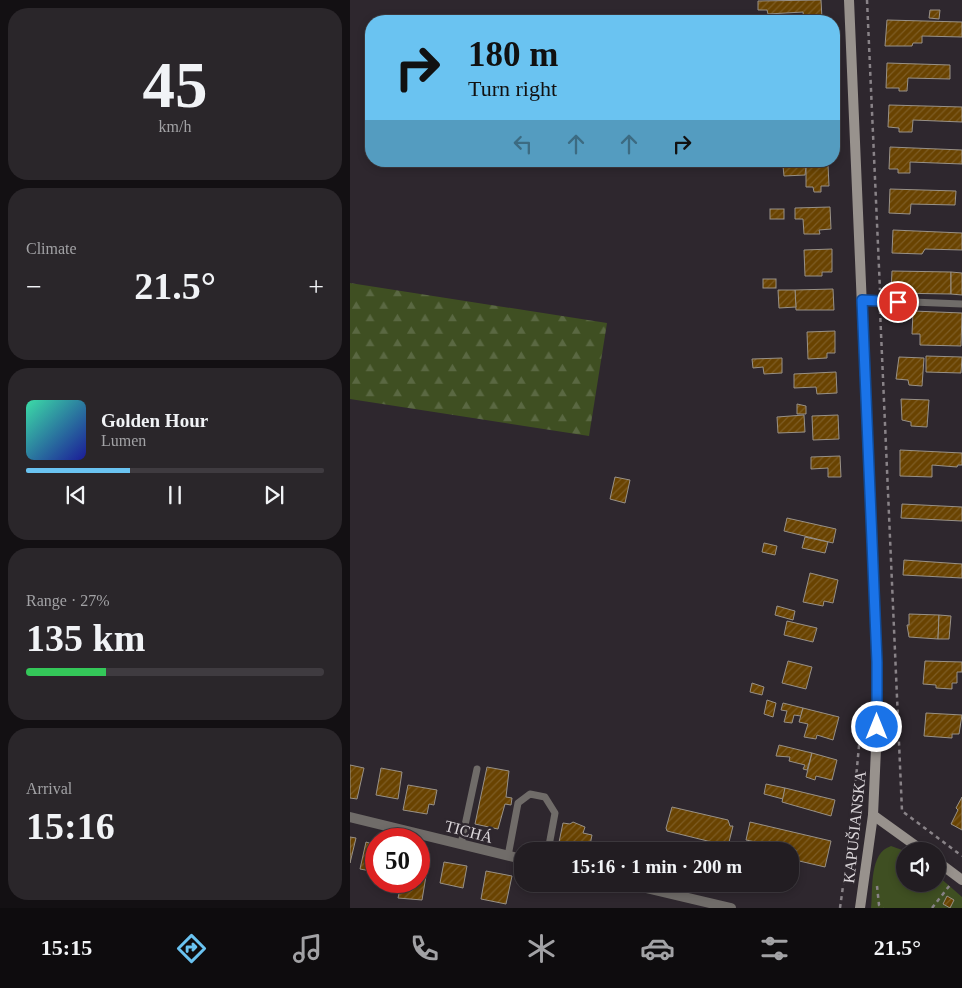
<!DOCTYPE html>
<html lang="en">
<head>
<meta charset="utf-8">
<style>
	body { margin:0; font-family:"Times New Roman",serif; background:#2a262a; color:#f1f3f6; height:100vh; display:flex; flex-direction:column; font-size:19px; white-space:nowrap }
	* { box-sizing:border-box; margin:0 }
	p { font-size:16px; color:#a2a2a5 }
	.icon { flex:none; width:28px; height:28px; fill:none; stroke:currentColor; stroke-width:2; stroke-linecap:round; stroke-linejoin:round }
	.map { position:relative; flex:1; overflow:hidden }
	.panel { display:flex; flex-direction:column; gap:8px; padding:8px; background:#131013; width:350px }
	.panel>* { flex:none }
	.banner { position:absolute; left:15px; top:15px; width:475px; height:152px; border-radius:20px; box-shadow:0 2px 8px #0003,0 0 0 1px #3f3b40; background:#6ac3f1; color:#111; overflow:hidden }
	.buttons { position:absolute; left:546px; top:842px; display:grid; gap:10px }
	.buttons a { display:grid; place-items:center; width:50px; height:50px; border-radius:50%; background:#221d22; box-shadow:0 2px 8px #0003,0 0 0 1px #3f3b40; font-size:25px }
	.speed { position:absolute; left:15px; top:828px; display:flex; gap:10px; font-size:25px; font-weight:700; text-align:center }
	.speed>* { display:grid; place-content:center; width:65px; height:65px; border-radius:50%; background:#221d22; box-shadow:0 2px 8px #0003,0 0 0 1px #3f3b40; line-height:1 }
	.speed .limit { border:8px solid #d22; background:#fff; color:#111 }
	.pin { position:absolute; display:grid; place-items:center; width:42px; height:42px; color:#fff; margin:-21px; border:2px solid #fff; border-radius:50%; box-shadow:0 1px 5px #0007 }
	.me { position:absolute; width:55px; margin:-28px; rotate:0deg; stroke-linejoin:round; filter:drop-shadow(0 0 4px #0008) }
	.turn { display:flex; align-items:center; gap:18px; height:105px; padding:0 20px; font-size:22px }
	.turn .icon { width:65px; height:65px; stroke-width:2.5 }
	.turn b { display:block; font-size:35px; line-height:42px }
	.lanes { display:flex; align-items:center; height:48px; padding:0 20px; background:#0003; justify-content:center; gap:25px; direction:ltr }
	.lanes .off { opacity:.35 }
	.big { font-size:38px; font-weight:600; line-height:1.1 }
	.panel .widget { flex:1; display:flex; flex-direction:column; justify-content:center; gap:8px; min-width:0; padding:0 18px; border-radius:20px; background:#2a262a }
	.panel .dial { align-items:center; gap:0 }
	.dial b { font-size:65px; line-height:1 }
	.song { display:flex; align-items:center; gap:15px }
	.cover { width:60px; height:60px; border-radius:8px; background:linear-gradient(135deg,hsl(160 70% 55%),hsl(240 70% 35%)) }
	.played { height:5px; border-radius:2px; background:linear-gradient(90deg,#6ac3f1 35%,#3f3b40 35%) }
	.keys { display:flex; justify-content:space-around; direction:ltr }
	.heat { display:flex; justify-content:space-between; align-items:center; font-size:28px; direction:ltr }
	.charge { height:8px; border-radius:4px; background:linear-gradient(90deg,#34c759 27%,#3f3b40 0) }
	.trip { position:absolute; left:164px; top:842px; width:285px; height:50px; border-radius:20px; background:#221d22; box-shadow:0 2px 8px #0003,0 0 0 1px #3f3b40; font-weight:600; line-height:50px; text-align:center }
	.tab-bar { display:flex; height:80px; justify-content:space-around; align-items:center; background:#0e0c0e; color:#a2a2a5 }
	.tab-bar .icon { width:35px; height:35px }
	.tab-bar .on { color:#6ac3f1 }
	.tab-bar b { font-size:22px; color:#f1f3f6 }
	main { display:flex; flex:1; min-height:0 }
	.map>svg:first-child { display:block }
</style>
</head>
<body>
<main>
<section class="panel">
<div class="widget dial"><b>45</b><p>km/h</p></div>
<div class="widget"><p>Climate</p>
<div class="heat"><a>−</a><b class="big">21.5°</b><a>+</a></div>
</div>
<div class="widget">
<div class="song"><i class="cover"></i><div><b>Golden Hour</b><p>Lumen</p></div></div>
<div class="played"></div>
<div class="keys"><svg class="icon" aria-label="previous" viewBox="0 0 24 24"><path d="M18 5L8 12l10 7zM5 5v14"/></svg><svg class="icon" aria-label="pause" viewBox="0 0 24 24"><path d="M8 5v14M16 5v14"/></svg><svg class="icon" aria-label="next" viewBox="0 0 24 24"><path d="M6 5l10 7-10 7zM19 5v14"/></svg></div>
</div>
<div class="widget"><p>Range · 27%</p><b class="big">135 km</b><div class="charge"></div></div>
<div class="widget"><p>Arrival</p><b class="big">15:16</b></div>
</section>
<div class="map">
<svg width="612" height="908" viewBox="0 0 612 908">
	<defs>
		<pattern id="forest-firs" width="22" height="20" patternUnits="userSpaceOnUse" patternTransform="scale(1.25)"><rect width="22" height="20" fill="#3f4f22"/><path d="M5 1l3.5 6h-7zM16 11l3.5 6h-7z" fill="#5a6842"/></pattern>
		<pattern id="building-hatch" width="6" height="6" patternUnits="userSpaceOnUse" patternTransform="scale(1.25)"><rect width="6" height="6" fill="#694301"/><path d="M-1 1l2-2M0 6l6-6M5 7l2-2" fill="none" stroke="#7e5d25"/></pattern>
	</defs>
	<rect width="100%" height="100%" fill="#2e272e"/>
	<path fill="#3f4f22" d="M541 846 555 851V884H588V876L612 897V908H521C523 888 519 853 541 846Z"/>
	<path fill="url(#forest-firs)" d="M0 283 257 323 239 436 0 399Z"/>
	<g fill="url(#building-hatch)" stroke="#989188">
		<path d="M471 0 472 19 454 20 453 12 418 14 417 10H408V1Z"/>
		<path d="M580 10H590L589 19 579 18Z"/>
		<path d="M537 20 612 22V37L572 36V43H563L562 46H535Z"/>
		<path d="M537 63 600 65V79L558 78 557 91H549V88H536Z"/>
		<path d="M539 105 612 107V122L563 120 562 132H549V128L538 127Z"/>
		<path d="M540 147 612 150V164L560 162V173H548V169H539Z"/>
		<path d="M478 165 479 186H471V192H464L463 187H456V166Z"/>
		<path d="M433 166H456L455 175 434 176Z"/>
		<path d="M540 189 606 191 605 205 561 204 560 214 539 213Z"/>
		<path d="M480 207 481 229 469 230 470 234H454L453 219H445V208Z"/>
		<rect x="420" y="209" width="14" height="10"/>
		<path d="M543 230 612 233V250L575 249 572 254 542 253Z"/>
		<path d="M482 249V272H472V276H455L454 250Z"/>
		<path d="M542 271 601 272V294L541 293Z"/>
		<path d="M601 272 612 273V295L601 294Z"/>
		<rect x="413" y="279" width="13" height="9"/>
		<path d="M483 289 484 310H446L445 290Z"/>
		<path d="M428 290H445L446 307 429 308Z"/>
		<path d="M563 311 612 313 611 346 570 345V334H562Z"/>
		<path d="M485 331V353H477V358L458 359 457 332Z"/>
		<path d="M576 356 612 357 611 373 576 372Z"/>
		<path d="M549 357 574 358 572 386 559 385 558 380 546 379Z"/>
		<path d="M432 358V373L414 374 413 367 403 368 402 359Z"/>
		<path d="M486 372 487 393 467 394 466 387 444 388V374Z"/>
		<path d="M551 399 579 400 577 427 561 426V422L552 420Z"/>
		<path d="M447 404 456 406V414H447Z"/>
		<path d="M454 415 455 432 428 433 427 417Z"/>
		<path d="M488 415 489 439 463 440 462 416Z"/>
		<path d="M550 450 612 453V465H608L607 467 582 465V477L550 476Z"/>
		<path d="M490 456 491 477H478V468L461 469V457Z"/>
		<path d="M265 477 280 480 275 503 260 499Z"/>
		<path d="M552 504 612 507V521L551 518Z"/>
		<path d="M437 518 486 529 483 543 434 531Z"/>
		<path d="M455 537 478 542 475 553 452 548Z"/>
		<path d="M414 543 427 546 425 555 412 552Z"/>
		<path d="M554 560 612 564V578L553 575Z"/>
		<path d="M460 573 488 580 483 603 474 601 473 606 453 602Z"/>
		<path d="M427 606 445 611 443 620 425 615Z"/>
		<path d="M559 614 589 615 588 639 559 637 557 625H559Z"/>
		<path d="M589 615 601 616 599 639H588Z"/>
		<path d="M437 621 467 628 463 642 434 635Z"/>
		<path d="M438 661 462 667 456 689 432 683Z"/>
		<path d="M575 661 612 662V672H607V683H602V689L586 688V685L573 684Z"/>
		<path d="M402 683 414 687 412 695 400 692Z"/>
		<path d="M417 700 426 703 423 717 414 714Z"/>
		<path d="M433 703 453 708 451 716 444 715 442 723 434 722 437 711 431 710Z"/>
		<path d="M453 708 489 717 483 740 467 735 466 739 454 737 458 724 449 722Z"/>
		<path d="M576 713 612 715 609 734H602V738L574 736Z"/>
		<path d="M429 745 462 753 457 770 453 769 455 765 439 761 440 757 426 756Z"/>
		<path d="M462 753 487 760 482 780 466 776 465 780 456 777Z"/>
		<path d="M0 765 14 768 7 799 0 798Z"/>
		<path d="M137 767 159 771 156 797 162 798 161 805 155 804 148 829 125 824Z"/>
		<path d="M31 768 52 772 48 799 26 795Z"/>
		<path d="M416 784 435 788 433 799 414 794Z"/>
		<path d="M58 785 87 790 84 805 79 804 77 814 53 810Z"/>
		<path d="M435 788 485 800 481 816 432 802Z"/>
		<path d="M612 797V830L601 824 608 810 606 808Z"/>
		<path d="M322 807 378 820 380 826H383L378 846 317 831 316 828Z"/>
		<path d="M223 822 235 827 233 833 242 835 239 850 208 847 213 823 220 824Z"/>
		<path d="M400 822 481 841 475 867 445 860 446 850 396 840Z"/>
		<path d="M0 837 6 838 0 863Z"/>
		<path d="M16 842 26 845V872L10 869Z"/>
		<path d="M94 862 117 866 113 888 90 883Z"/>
		<path d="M69 869 77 870 72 900 48 898 52 881H69Z"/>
		<path d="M136 871 162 876 156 904 131 899Z"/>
		<path d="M597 896 604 900 600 908 593 904Z"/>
	</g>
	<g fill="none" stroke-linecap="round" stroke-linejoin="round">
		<g stroke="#898388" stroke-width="2.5" stroke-dasharray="4 4" stroke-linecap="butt">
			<path d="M517 0 530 290"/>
			<path d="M530 310 552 811 612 856"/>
			<path d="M527 886 529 905 533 908"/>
			<path d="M490 908 502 821 513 703"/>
			<path d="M582 908 600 885"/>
		</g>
		<g stroke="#706c69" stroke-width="7">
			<path d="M512 300 612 304"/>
			<path d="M111 844 127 769"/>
			<path d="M158 856 168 803 180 794 195 797 205 813 198 851"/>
		</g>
		<g stroke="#706c69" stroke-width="10">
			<path d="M0 817 172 859"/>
			<path d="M279 884 381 908"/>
		</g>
		<g stroke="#98928d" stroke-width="10">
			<path d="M499 0 527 662V727L523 815 510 908"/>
			<path d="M523 815 573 851"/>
			<path d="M588 862 612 880"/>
		</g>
	</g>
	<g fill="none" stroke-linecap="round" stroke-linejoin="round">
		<defs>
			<path id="route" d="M527 727V662L512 300 548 302"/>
		</defs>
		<use href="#route" stroke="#114b97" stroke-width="12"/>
		<use href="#route" stroke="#1a73e8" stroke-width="9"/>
	</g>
	<g text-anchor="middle" stroke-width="5" stroke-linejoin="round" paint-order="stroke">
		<g font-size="16" fill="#dcd7db" stroke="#2e272e">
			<text transform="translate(504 827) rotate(-84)" y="6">KAPUŠIANSKA</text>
			<text transform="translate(119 831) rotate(15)" y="6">TICHÁ</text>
		</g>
	</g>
</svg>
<div class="buttons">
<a><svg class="icon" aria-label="sound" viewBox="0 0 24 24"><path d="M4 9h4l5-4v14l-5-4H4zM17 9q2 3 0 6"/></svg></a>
</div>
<div class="speed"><div class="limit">50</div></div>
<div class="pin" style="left:548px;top:302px;background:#d93025"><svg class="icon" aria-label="arrive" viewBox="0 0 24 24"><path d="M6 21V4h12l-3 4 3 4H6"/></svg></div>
<svg class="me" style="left:527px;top:727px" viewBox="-20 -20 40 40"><circle r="17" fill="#1a73e8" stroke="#fff" stroke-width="3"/><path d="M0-11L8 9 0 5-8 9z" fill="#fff"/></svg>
<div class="trip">15:16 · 1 min · 200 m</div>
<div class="banner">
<div class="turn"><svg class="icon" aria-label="right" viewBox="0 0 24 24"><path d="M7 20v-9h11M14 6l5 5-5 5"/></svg><div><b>180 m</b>Turn right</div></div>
<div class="lanes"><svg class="icon off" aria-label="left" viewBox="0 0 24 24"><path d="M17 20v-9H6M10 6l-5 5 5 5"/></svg><svg class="icon off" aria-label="ahead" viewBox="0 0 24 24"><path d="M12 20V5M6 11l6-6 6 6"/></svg><svg class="icon off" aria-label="ahead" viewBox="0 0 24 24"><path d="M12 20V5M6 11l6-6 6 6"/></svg><svg class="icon" aria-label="right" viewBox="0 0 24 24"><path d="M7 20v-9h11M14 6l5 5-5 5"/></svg></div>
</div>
</div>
</main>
<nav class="tab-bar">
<b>15:15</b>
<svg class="icon on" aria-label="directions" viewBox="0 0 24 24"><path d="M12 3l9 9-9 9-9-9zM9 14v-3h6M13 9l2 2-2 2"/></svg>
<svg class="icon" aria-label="music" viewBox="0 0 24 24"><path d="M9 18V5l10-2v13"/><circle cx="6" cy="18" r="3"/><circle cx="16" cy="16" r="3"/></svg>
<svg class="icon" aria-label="phone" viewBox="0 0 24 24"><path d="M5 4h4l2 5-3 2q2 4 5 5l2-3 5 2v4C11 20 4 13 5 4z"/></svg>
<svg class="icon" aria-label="climate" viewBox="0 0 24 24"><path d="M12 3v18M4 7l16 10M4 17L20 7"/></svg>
<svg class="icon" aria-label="car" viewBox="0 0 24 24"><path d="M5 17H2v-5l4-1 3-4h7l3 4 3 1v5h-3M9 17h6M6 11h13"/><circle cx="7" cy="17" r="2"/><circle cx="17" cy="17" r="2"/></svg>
<svg class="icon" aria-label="filters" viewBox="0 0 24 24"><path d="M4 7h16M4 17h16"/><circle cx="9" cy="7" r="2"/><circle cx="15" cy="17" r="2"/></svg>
<b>21.5°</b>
</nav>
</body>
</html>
